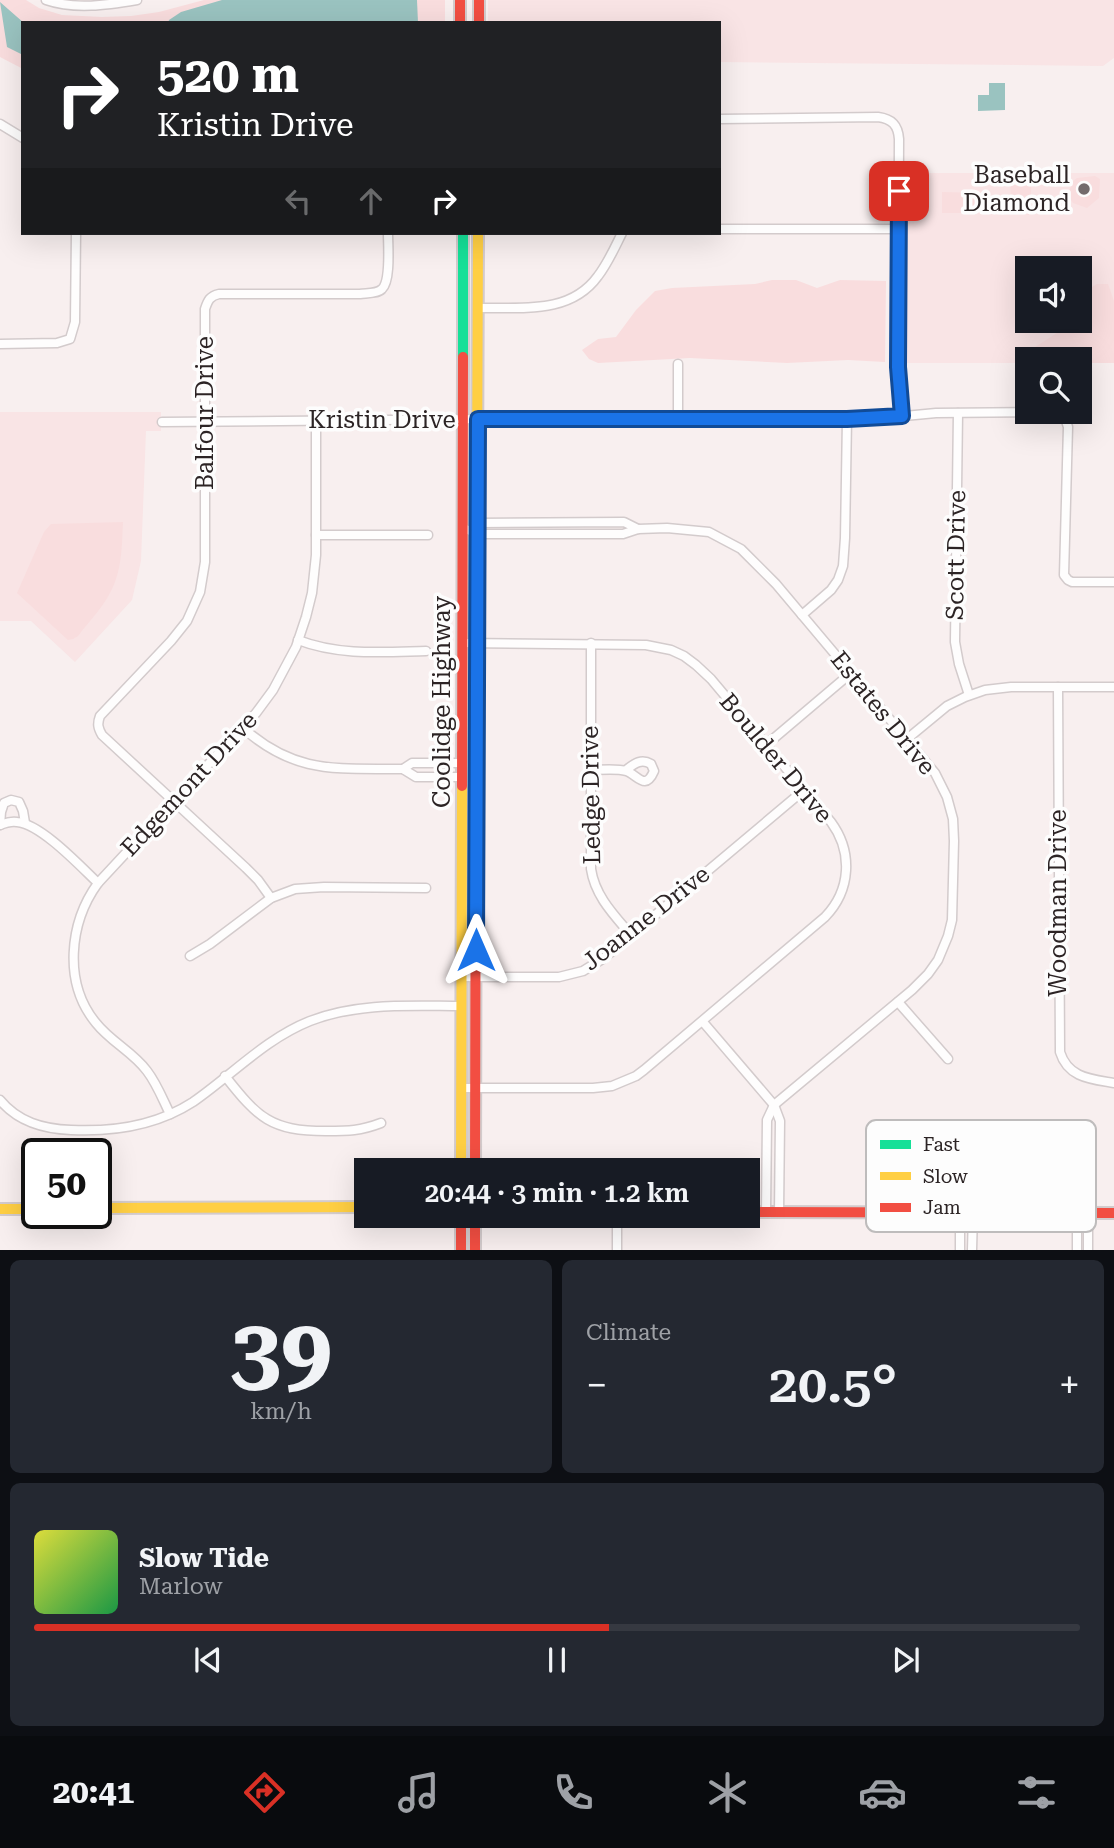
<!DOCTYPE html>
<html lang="en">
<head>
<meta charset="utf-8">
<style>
	body { margin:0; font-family:"Roboto Serif",serif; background:#242831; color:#f1f3f6; height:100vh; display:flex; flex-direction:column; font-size:26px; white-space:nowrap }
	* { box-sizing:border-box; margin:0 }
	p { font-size:23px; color:#9ea1a6 }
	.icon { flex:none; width:38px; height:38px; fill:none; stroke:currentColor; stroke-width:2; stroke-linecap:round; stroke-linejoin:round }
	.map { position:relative; height:1250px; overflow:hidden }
	.drawer { display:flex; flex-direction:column; gap:10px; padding:10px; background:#0d0f14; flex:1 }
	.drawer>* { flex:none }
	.top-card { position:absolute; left:21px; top:21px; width:700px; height:214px; border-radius:0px; box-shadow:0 7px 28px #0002; background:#202124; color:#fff; overflow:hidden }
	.fabs { position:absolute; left:1015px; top:256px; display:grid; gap:14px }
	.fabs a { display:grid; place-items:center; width:77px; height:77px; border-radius:0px; background:#171b24; box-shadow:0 7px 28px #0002; font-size:35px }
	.speed { position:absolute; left:21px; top:1138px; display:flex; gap:14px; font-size:35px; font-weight:700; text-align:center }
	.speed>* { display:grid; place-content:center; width:91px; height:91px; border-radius:50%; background:#171b24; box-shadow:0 7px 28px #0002; line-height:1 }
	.speed .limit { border:4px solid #111; border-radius:10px; background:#fff; color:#111 }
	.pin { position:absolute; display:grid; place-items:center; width:60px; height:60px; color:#fff; margin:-30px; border-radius:14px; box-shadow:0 4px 10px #0006 }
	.me { position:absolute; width:77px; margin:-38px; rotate:0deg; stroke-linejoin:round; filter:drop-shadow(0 0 5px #0008) }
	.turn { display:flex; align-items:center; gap:24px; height:147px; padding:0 21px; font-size:32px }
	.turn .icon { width:91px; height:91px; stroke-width:2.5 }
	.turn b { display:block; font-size:49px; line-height:60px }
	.lanes { display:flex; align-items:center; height:66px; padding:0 21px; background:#0003; justify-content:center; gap:35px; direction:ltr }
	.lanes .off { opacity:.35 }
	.big { font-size:52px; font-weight:600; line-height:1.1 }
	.drawer .card { flex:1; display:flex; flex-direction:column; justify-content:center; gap:10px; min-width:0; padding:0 24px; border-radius:10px; background:#242831 }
	.drawer .dial { align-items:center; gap:0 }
	.dial b { font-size:91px; line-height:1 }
	.song { display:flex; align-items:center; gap:21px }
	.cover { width:84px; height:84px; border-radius:10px; background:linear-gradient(135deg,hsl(60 70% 55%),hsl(140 70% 35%)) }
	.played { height:7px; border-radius:4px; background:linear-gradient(90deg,#d93025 55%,#363941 55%) }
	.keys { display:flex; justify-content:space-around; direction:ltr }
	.heat { display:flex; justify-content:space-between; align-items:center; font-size:38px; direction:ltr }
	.drawer .tiles { flex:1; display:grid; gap:10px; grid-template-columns:1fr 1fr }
	.card:last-child { grid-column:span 2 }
	.trip { position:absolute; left:354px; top:1158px; width:406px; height:70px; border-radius:0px; background:#171b24; box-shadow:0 7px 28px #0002; font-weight:600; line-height:70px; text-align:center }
	.tab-bar { display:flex; height:112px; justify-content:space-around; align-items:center; background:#090b0e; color:#9ea1a6 }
	.tab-bar .icon { width:49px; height:49px }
	.tab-bar .active { color:#d93025 }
	.tab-bar b { font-size:32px; color:#f1f3f6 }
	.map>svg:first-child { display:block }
</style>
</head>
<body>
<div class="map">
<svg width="1114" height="1250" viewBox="0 0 1114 1250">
	<rect width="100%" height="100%" fill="#f8efef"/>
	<g fill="#f9e4e5" fill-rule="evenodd">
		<path d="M488 0H1114V58L1103 66 719 62V23H488Z"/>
		<path d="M899 173H1114V363H1080V359H1027V363H898ZM1027 268H1080V320H1027Z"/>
		<path d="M0 412H161V431H146L141 561 132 600 75 662 31 621H0Z"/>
	</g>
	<g fill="#f9ddde">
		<path d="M0 0H26L39 8 62 15 102 17 131 16 159 12 204 0H445V23H23V69L0 57Z"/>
		<path d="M1095 176 1100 179 1099 198 1087 208 1073 203 1068 196 1072 182 1077 178Z"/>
		<path d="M1010 178 1032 179 1029 215 1011 210Z"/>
		<path d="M942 192 985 193V213H942Z"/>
		<path d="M1080 279 1092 287 1097 284H1108L1114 301V363H1080V359H1027V363H1020L1032 349 1057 333 1059 320H1080Z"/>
		<path d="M772 280H796L817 288 840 280 886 281 885 362 848 360 787 363 690 358 598 363 589 359 582 350 598 339 616 337 636 310 655 291 672 288 755 284Z"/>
		<path d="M123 522C122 542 122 563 115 582 108 602 91 619 78 636L73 639 68 640 17 593 44 532 51 524Z"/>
	</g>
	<g fill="#9ac3c0">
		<path d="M222 0H417L418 23H168L169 20 181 12Z"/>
		<path d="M0 2 24 23H23V55L7 47Z"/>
		<path d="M989 83H1005V110L978 111V95H989Z"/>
	</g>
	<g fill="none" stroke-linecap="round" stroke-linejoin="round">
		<defs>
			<g id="street">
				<path d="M46 0C75 10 107 5 137 0"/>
				<path d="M719 119 878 117C892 119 898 125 899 139L898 367 902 416"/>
				<path d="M0 124 23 138"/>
				<path d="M719 229H898"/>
				<path d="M478 308C521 307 570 315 598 276 608 263 615 247 622 233"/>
				<path d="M0 344 57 343 70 339 75 322 76 233"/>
				<path d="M678 364V419"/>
				<path d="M958 413 955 642 959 664 969 695"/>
				<path d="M162 422 488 419H873L936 413 1056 412 1065 418 1068 427 1064 575 1068 580 1072 582H1114"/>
				<path d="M475 523 624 522 638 529"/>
				<path d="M463 528 478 534H623L638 529 667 528 709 532 741 549 776 584 935 773 947 797 953 819 954 841 952 920 948 936 938 960 928 974 912 990 774 1105 767 1120 766 1212"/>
				<path d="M316 535H428"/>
				<path d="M802 615 831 590 838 580 843 566 845 538 847 419"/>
				<path d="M298 640C339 656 384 652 426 651"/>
				<path d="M591 643V869C595 896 614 915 631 935"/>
				<path d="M1058 687 1060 1052C1068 1078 1091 1079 1114 1083"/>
				<path d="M243 728C296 775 337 768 403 769L416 777H463"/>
				<path d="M907 739 947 706 965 697 985 690 1011 687H1114"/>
				<path d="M766 745 851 673"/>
				<path d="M403 769 412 763H463"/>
				<path d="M590 770C599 770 617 768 626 771 637 774 645 792 654 771L651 764C641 758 634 764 626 770"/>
				<path d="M0 825C5 823 11 821 17 822 41 824 80 866 98 883"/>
				<path d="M0 825 1 812 4 803 11 800 19 802 23 811 25 823"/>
				<path d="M271 898 258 880 246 868 102 735C98 728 97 724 100 716L171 641 187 621 200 592 205 562V309C208 300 210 296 219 294H360C366 293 377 294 382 289 391 281 388 245 388 233"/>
				<path d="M190 956 210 944 271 898 295 889 324 887 426 888"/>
				<path d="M462 977H559L583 971 604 958 804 790"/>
				<path d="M898 1002 948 1059"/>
				<path d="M703 1022 774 1105 780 1121 779 1212"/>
				<path d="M225 1076C258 1118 271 1131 326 1131 349 1131 360 1131 381 1123"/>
				<path d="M462 1088H593L612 1086 636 1076 644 1070 825 917C851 890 853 852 831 822L711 679 696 665 684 656 671 650 646 645 463 643"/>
				<path d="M0 1100C18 1122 43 1129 71 1130 113 1132 156 1126 193 1102 232 1075 265 1039 310 1021 358 1002 412 1006 462 1006"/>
				<path d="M170 1114C163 1100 157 1084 147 1071 133 1052 111 1042 96 1023 63 983 69 923 98 883L256 713 273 690 296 647 306 617 312 593 316 555V420"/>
				<path d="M1077 1213V1250"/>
				<path d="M617 1216V1250"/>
				<path d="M960 1250V1213"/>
				<path d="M972 1250 973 1213"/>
				<path d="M1088 1250V1213"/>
			</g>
			<path id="fast" d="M463 357V233"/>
			<g id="slow">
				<path d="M476 737 478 233"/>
				<path d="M461 1171 462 786"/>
				<path d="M96 1208 366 1207"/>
				<path d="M0 1209H37"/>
			</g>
			<g id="jam">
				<path d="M460 0V23"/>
				<path d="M479 0V23"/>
				<path d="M462 786 463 357"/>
				<path d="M475 1171 476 737"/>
				<path d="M747 1212 1114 1213"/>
				<path d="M461 1216V1250"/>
				<path d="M475 1216V1250"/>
			</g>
		</defs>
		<use href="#street" stroke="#d3cbcc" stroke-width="11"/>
		<use href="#fast" stroke="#d3cbcc" stroke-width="14"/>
		<use href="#slow" stroke="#d3cbcc" stroke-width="14"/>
		<use href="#jam" stroke="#d3cbcc" stroke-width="14"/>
		<use href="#street" stroke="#fefdfd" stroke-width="8"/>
		<use href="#fast" stroke="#16e098" stroke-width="10"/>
		<use href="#slow" stroke="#ffcf43" stroke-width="10"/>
		<use href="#jam" stroke="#f24e42" stroke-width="10"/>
	</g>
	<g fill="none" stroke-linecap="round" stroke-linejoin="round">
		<defs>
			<path id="route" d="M476 950 478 419H847L902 416 898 367 899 191"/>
		</defs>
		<use href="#route" stroke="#114b97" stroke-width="18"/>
		<use href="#route" stroke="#1a73e8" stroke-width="12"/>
	</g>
	<circle fill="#736b6c" stroke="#fdfdfd" stroke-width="2.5" cx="1084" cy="189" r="7"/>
	<g text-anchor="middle" stroke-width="7" stroke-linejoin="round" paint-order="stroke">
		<g font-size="24" fill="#2c2425" stroke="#fdfdfd" text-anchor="end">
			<text x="1070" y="183">Baseball<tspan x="1070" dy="28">Diamond</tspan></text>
		</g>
		<g font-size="24" fill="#2c2425" stroke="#fdfdfd">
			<text transform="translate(205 413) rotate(-90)" y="8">Balfour Drive</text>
			<text x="382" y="428">Kristin Drive</text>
			<text transform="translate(956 555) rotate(-89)" y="8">Scott Drive</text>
			<text transform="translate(442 702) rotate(-90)" y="8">Coolidge Highway</text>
			<text transform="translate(883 713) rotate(51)" y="8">Estates Drive</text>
			<text transform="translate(776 758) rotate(50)" y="8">Boulder Drive</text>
			<text transform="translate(189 784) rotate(-47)" y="8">Edgemont Drive</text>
			<text transform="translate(591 795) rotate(-91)" y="8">Ledge Drive</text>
			<text transform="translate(1058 903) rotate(-90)" y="8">Woodman Drive</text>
			<text transform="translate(646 918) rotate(-38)" y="8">Joanne Drive</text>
		</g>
	</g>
	<rect x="866" y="1120" width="230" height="112" rx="10" fill="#fdfdfd" stroke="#bebcbc" stroke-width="2"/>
	<rect x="880" y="1140" width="31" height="9" fill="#16e098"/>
	<rect x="880" y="1172" width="31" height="8" fill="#ffcf43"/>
	<rect x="880" y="1203" width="31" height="9" fill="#f24e42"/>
	<g font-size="19" fill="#2c2425">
		<text x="923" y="1151">Fast</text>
		<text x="923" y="1183">Slow</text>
		<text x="923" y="1214">Jam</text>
	</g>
</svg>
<div class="fabs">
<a><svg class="icon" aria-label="sound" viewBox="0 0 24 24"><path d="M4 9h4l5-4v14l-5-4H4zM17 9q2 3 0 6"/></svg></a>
<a><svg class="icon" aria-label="search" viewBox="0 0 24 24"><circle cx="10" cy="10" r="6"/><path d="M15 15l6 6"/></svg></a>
</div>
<div class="speed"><div class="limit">50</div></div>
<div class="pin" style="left:899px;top:191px;background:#d93025"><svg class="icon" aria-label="arrive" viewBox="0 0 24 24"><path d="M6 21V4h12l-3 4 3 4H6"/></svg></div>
<svg class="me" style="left:476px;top:950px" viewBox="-20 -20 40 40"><path d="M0-17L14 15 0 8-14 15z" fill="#1a73e8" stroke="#fff" stroke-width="4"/></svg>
<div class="trip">20:44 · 3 min · 1.2 km</div>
<div class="top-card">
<div class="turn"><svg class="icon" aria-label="right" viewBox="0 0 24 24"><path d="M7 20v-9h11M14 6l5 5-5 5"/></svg><div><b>520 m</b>Kristin Drive</div></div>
<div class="lanes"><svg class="icon off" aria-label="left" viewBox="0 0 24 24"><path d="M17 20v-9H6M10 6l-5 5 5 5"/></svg><svg class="icon off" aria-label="ahead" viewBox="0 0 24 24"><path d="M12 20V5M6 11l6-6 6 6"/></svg><svg class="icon" aria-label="right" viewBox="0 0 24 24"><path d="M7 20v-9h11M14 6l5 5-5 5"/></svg></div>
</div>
</div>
<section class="drawer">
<div class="tiles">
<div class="card dial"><b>39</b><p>km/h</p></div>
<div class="card"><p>Climate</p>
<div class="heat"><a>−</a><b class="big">20.5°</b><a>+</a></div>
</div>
<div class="card">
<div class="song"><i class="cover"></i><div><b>Slow Tide</b><p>Marlow</p></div></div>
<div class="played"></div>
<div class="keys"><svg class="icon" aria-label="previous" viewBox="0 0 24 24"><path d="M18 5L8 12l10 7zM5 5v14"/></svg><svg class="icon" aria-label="pause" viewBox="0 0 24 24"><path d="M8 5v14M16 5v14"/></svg><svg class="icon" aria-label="next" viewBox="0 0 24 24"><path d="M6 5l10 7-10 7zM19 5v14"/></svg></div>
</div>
</div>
</section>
<nav class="tab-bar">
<b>20:41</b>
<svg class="icon active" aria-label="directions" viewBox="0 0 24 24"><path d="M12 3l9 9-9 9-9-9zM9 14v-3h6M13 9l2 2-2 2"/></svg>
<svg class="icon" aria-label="music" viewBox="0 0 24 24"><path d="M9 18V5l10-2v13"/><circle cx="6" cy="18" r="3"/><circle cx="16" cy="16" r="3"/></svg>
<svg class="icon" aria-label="phone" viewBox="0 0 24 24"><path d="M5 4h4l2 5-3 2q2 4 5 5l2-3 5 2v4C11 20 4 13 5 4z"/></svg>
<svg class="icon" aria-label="climate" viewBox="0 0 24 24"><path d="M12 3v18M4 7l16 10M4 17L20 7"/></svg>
<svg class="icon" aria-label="car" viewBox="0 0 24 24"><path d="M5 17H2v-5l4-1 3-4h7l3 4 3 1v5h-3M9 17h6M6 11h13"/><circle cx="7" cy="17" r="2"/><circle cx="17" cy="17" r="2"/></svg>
<svg class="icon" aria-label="filters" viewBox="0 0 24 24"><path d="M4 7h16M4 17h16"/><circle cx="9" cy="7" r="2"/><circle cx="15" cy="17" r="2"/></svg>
</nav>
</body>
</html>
